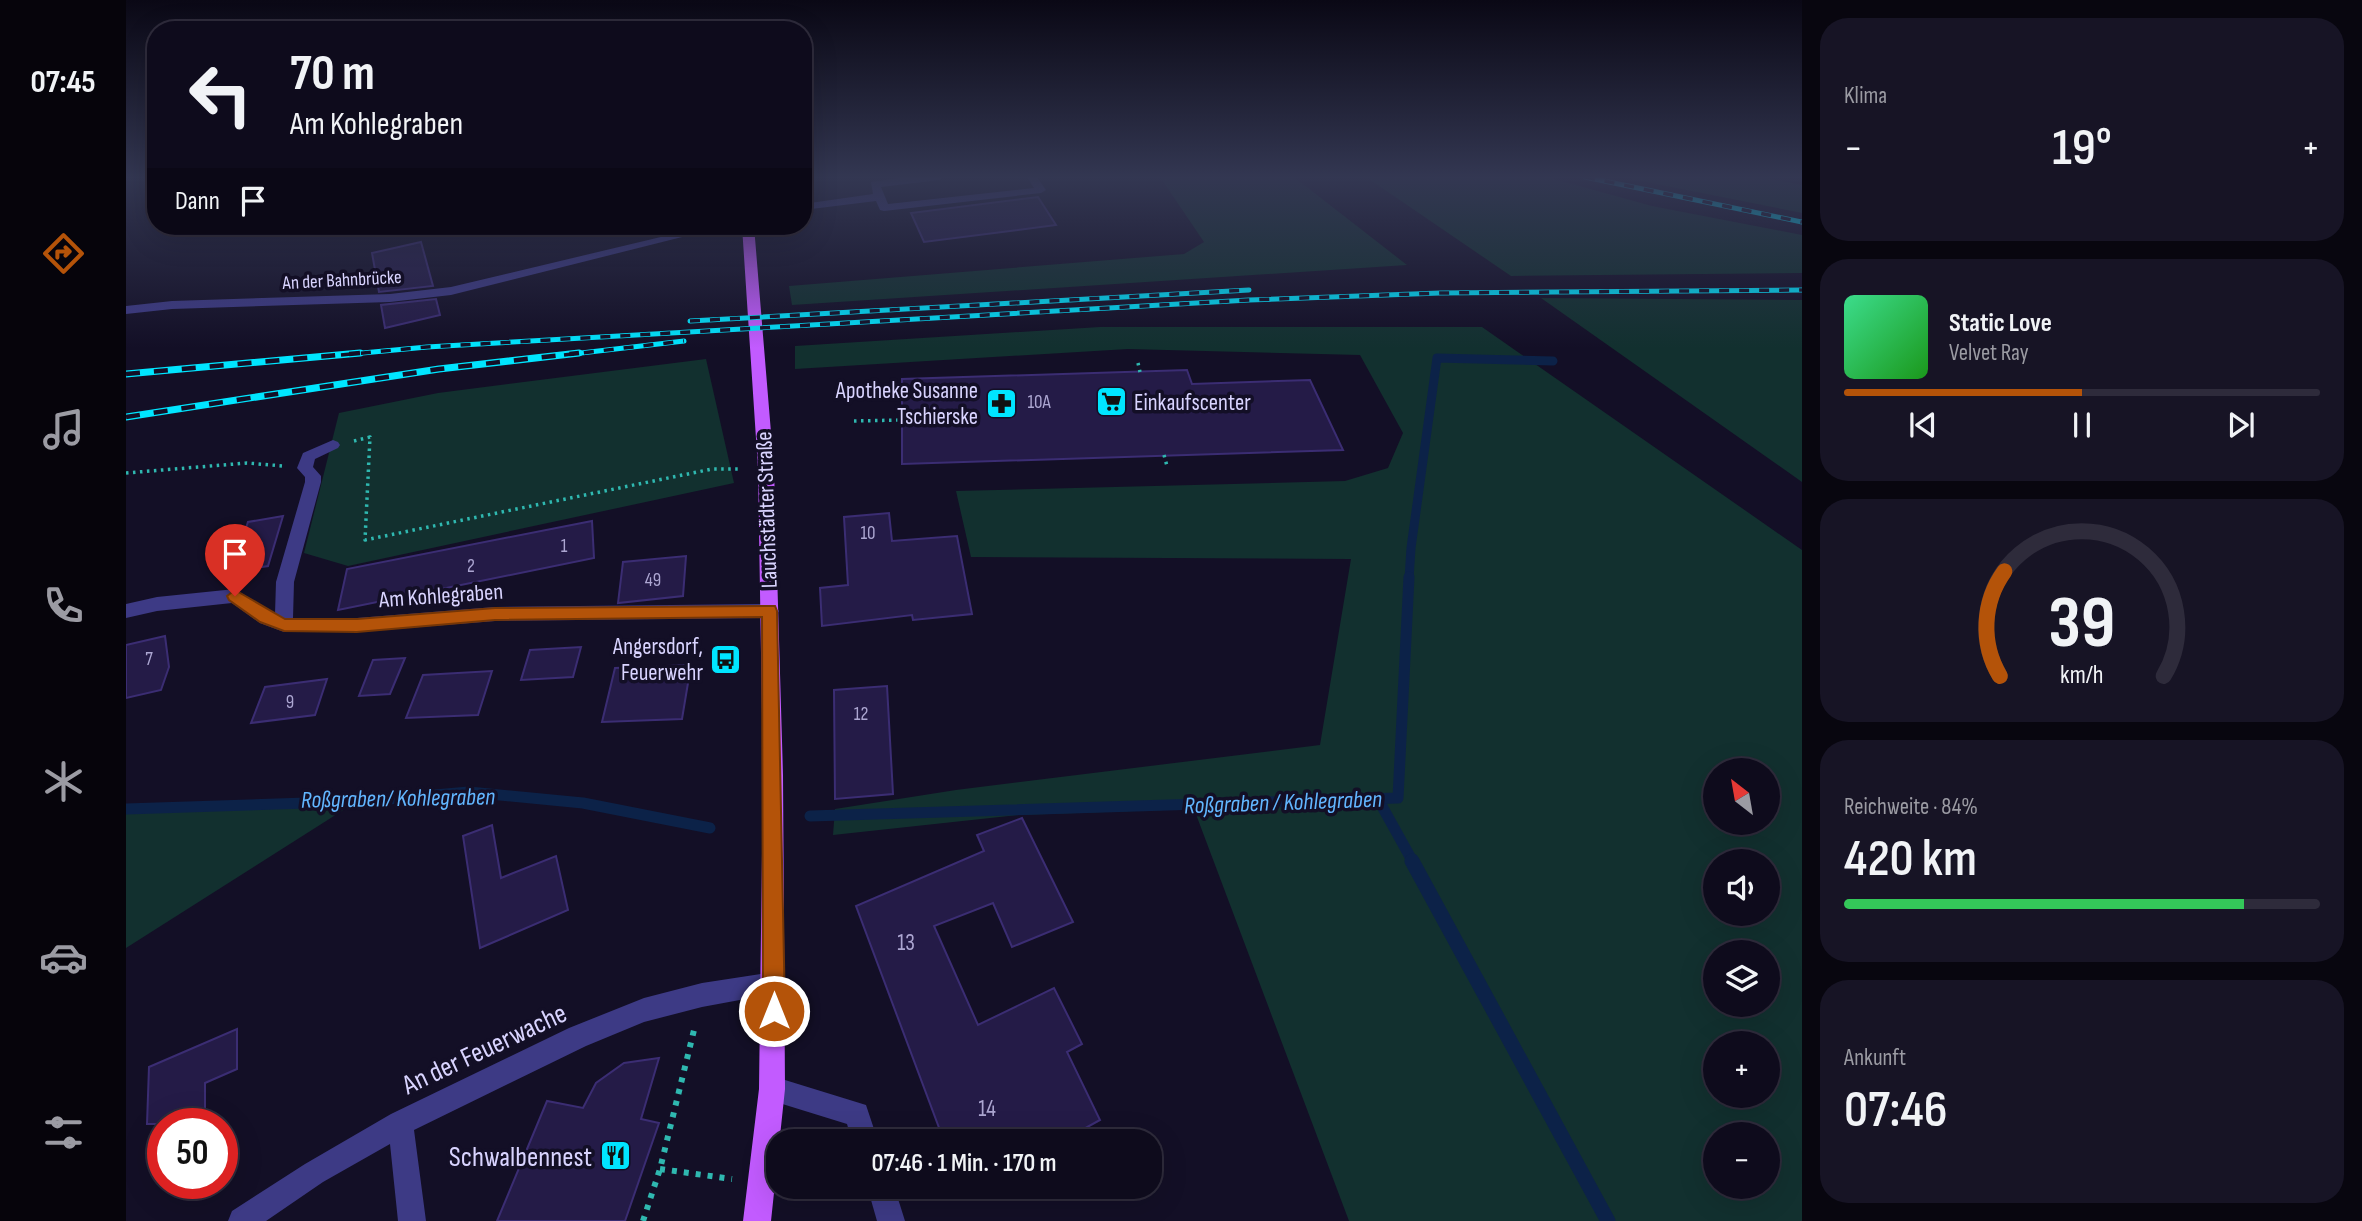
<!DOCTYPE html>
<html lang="de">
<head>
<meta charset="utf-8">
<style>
	body { margin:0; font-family:"Sofia Sans Condensed",sans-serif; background:#171425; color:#f1f3f6; height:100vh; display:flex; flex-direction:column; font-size:26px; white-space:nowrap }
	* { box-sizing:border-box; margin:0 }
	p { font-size:23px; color:#9b9ba3 }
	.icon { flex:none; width:38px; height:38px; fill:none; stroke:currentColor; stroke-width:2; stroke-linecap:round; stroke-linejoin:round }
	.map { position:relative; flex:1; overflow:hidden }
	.drawer { display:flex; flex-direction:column; gap:18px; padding:18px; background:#08060f; width:560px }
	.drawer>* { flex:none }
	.banner { position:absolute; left:21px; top:21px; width:665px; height:214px; border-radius:28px; box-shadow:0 7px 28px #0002,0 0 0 2px #2e2b3b; background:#0e0b1c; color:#f1f3f6; overflow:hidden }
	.needle { width:46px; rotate:329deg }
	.tools { position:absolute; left:1577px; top:758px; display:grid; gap:14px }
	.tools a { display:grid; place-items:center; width:77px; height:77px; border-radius:50%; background:#0e0b1c; box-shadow:0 7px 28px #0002,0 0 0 2px #2e2b3b; font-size:35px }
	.speed { position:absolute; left:21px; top:1108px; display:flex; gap:14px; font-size:35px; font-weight:700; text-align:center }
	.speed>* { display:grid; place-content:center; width:91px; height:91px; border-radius:50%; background:#0e0b1c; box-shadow:0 7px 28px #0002,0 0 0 2px #2e2b3b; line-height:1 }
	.speed .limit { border:10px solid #d22; background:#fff; color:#111 }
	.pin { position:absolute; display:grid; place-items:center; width:60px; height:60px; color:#fff; margin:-72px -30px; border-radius:50% 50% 50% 0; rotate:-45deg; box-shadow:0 0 7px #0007 }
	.pin .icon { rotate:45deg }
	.me { position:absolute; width:77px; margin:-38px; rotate:0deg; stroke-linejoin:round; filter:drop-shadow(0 0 5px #0008) }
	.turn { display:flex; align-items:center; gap:24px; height:147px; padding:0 28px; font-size:32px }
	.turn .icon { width:91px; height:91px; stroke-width:2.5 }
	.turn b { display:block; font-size:49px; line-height:60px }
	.then { display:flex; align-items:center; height:66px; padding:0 28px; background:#0003; gap:14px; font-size:26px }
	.big { font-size:52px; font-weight:600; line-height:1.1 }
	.drawer .card { flex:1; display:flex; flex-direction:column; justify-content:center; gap:10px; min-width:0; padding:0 24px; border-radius:28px; background:#171425 }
	.drawer .dial { align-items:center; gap:0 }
	.dial svg { height:182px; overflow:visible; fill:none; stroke:#2e2b3b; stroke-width:7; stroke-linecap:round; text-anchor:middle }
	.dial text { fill:#f1f3f6; stroke:none }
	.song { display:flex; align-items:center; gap:21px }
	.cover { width:84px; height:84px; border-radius:10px; background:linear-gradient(135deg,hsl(150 70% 55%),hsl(120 70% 35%)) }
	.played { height:7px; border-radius:4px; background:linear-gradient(90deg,#b45309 50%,#2e2b3b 50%) }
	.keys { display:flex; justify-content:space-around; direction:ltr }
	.heat { display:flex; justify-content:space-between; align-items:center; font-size:38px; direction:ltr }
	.charge { height:10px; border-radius:5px; background:linear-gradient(90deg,#34c759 84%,#2e2b3b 0) }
	.trip { position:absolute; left:640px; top:1129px; width:396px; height:70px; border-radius:28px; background:#0e0b1c; box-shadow:0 7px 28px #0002,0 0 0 2px #2e2b3b; font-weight:600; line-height:70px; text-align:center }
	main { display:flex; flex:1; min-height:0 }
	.menu { display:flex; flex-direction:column; width:126px; justify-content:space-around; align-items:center; background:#06040b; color:#9b9ba3 }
	.menu .icon { width:49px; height:49px }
	.menu .current { color:#b45309 }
	.menu b { font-size:32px; color:#f1f3f6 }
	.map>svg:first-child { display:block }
</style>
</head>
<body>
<main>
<nav class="menu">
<b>07:45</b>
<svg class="icon current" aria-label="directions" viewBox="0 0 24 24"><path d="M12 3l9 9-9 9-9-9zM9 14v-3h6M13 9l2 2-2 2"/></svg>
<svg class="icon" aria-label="music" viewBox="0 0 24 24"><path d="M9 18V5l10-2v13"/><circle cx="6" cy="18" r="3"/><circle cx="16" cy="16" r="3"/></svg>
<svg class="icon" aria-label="phone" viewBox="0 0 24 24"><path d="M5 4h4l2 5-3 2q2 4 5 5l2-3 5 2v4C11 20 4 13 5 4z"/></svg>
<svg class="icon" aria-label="climate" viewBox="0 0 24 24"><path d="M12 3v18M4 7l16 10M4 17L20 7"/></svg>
<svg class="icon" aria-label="car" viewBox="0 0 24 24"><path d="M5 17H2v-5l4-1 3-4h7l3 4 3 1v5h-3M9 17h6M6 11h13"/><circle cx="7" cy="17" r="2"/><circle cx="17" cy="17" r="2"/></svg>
<svg class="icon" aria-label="filters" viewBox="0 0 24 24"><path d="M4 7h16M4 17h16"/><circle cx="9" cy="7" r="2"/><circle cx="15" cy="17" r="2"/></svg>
</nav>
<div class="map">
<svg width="1676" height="1221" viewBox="0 0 1676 1221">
	<rect width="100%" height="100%" fill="#130f26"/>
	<g fill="#12302f" fill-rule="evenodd">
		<path d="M1034 177H1168L1281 265 666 305 663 286 1058 254 1078 242Z"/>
		<path d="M1240 177H1421L1526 206 1676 235V273L1385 276Z"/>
		<path d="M1495 177H1636L1676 185V213Z"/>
		<path d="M1415 298 1676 300V482Z"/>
		<path d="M974 327H1356L1676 550V1221H1223L1068 809 893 815 707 835 709 809 830 790 1194 745 1225 559 845 557 830 491 1219 481 1262 468 1277 433 1234 355 1002 349 669 369V346ZM1589 770H1642V822H1589ZM1589 861H1642V914H1589ZM1589 952H1642V1004H1589ZM1589 1043H1642V1096H1589ZM1642 1134V1186H1589V1134Z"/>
		<path d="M580 359 608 483 222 566 178 553 213 413 312 393Z"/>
		<path d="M241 795 0 948V813Z"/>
	</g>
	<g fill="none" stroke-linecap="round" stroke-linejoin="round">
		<path stroke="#0c2248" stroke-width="9" d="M1283 579 1285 548 1311 358 1427 361"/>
		<g stroke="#0c2248" stroke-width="11">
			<path d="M1252 799 1287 862"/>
			<path d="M0 809 240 801 343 792 457 803 584 828"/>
			<path d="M684 816 1272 798 1283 577"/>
		</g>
		<path stroke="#0c2248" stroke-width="15" d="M1286 861 1482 1221"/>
	</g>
	<g fill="#241b47" stroke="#3b2d73" stroke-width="2">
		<path d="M912 197 930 225 798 242 785 213Z"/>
		<path d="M295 242 307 286 253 292 246 253Z"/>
		<path d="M310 299 314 315 259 328 255 305Z"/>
		<path d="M1061 370 1066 384 1184 380 1217 450 776 464V379Z"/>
		<path d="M763 513 766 541 831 536 846 614 787 620 786 615 696 626 694 588 722 585 718 517Z"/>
		<path d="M157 516 142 566 105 572 122 522Z"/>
		<path d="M466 521 468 558 212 610 221 569Z"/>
		<path d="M560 556 557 596 492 603 497 562Z"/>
		<path d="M39 636 43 667 35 690 0 698V645Z"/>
		<path d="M455 647 447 677 395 680 404 650Z"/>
		<path d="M279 658 264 694 233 696 247 660Z"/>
		<path d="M565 665 556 719 476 722 489 668Z"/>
		<path d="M366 671 352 715 280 718 297 675Z"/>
		<path d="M201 679 189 715 125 723 139 687Z"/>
		<path d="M761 686 767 794 709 799 708 690Z"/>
		<path d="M896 818 947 922 886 947 867 903 808 926 852 1025 928 988 956 1044 941 1052 974 1120 936 1141H818L730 906 858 851 851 835Z"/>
		<path d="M366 825 375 878 430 856 442 910 354 948 337 836Z"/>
		<path d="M111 1029V1069L79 1083V1124H21L23 1067Z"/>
		<path d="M533 1058 515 1119 533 1123 499 1221H371L421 1101 457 1108 470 1083 498 1063Z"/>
	</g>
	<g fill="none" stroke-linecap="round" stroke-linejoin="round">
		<g stroke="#2fb8b0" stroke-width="3.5" stroke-dasharray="2.5 4.5" stroke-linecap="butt">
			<path d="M1012 363 1014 372"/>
			<path d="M728 421 776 420"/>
			<path d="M228 441 244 437 239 540 586 469H615"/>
			<path d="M1038 455 1041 466"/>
			<path d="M0 473 121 463 157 466"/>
		</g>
		<g stroke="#2fb8b0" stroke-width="6" stroke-dasharray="5 7" stroke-linecap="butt">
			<path d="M534 1169 606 1179"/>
			<path d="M517 1221 534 1169 569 1026"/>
		</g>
		<g fill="#3d3a85" fill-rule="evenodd">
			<path d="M783 177H818L813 180 755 187 762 204 908 188 901 177H911L920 190 915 193 758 211 754 210 750 201 677 210V204L747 194 745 182Z"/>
			<path d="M581 226H600L325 295 264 302 46 309 0 314V306L46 301 264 294 325 287Z"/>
			<path d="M207 440 212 442 214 445 212 448 189 459 187 467 195 476V482L168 582 167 618H231L369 607 644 604 650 606 653 611 650 616 644 618 369 621 231 632H158L134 623 106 603 31 611 0 618V604L31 597 109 589 149 614 150 582 179 482V477L171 468 177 453Z"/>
			<path d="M648 972 656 976 660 984 656 992 576 1007 518 1022 460 1046 288 1130 300 1221H272L264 1144 197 1182 140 1221H102L106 1211 179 1164 265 1114 443 1028 518 998 576 983Z"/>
			<path d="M646 1076 740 1105 752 1141H726L721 1124 637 1098 633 1089 637 1080Z"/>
			<path d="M741 1186H768L779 1221H751Z"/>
		</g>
		<path fill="#c25bff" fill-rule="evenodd" d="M616 226H628L648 469 657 775 659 1089 645 1221H617L633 1089 637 775 632 469Z"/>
		<defs>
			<g id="rail-far1">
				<path d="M1459 177 1676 222"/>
				<path d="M564 321 1123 290"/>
				<path d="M215 355 301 347 1123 300 1314 293 1676 290"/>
				<path d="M438 355 558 341"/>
			</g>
			<g id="rail">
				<path d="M0 374 234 353"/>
				<path d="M0 417 313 369 453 353"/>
			</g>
		</defs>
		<use href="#rail-far1" stroke="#00e5ff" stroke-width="5"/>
		<use href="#rail" stroke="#00e5ff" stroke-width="7"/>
		<use href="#rail-far1" stroke="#130f26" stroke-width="3.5" stroke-dasharray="10" stroke-linecap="butt"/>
		<use href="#rail" stroke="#130f26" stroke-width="4.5" stroke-dasharray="14" stroke-linecap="butt"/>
	</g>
	<linearGradient id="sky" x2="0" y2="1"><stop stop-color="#0a0815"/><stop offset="0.51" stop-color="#333752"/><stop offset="1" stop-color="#333752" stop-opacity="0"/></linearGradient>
	<rect width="1676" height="348" fill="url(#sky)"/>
	<path fill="#b45309" stroke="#753606" stroke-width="2" d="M109 590 159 619H231L369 608 649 606 651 611 659 1011 656 1018 648 1021 640 1018 637 1011 636 617 369 620 231 632 158 631 134 622 103 600 101 596Z"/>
	<defs>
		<symbol id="supermarket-square" viewBox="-11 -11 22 22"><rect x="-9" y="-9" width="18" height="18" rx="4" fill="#00e5ff" stroke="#130f26"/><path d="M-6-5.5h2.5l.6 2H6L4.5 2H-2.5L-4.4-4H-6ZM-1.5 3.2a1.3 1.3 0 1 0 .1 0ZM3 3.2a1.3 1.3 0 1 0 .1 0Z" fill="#111"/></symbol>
		<symbol id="pharmacy-square" viewBox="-11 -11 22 22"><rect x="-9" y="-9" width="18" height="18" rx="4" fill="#00e5ff" stroke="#130f26"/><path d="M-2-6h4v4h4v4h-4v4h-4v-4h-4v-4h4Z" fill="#111"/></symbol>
		<symbol id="bus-square" viewBox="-11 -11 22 22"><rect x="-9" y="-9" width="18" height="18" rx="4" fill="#00e5ff" stroke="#130f26"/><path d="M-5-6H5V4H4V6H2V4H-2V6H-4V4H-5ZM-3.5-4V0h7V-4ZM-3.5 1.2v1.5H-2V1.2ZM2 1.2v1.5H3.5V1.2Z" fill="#111"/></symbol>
		<symbol id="restaurant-square" viewBox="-11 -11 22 22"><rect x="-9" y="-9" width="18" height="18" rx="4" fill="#00e5ff" stroke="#130f26"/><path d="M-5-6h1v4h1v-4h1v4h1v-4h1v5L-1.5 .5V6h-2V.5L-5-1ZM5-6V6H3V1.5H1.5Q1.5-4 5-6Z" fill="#111"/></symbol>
	</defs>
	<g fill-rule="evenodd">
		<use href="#supermarket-square" x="968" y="384" width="35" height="35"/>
		<use href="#pharmacy-square" x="858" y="386" width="35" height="35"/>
		<use href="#bus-square" x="582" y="642" width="35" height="35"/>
		<use href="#restaurant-square" x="472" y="1138" width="35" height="35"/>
	</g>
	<g text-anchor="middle" stroke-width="7" stroke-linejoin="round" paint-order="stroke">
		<g font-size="19" fill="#d9d4ff" stroke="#130f26">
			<text transform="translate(216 279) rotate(-3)" y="7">An der Bahnbrücke</text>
		</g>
		<g font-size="19" fill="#aca6d1">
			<text x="913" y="408">10A</text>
			<text x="742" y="539">10</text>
			<text x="438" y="552">1</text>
			<text x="345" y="572">2</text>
			<text x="527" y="586">49</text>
			<text x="23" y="665">7</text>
			<text x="164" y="708">9</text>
			<text x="735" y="720">12</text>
		</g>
		<g font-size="23" fill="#d9d4ff" stroke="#130f26" text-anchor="end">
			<text x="852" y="398">Apotheke Susanne<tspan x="852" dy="26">Tschierske</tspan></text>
			<text x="1008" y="410" text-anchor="start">Einkaufscenter</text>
			<text x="577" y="654">Angersdorf,<tspan x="577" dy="26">Feuerwehr</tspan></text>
		</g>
		<g font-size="23" fill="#d9d4ff" stroke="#130f26">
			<text transform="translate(640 510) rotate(-92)" y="8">Lauchstädter Straße</text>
			<text transform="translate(315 595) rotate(-4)" y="8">Am Kohlegraben</text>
		</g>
		<g font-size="23" fill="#aca6d1">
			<text x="780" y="950">13</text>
			<text x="861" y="1116">14</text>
		</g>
		<g font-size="24" font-style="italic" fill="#62b6ff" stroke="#130f26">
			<text transform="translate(272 798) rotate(-1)" y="8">Roßgraben/ Kohlegraben</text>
			<text transform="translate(1157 802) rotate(-2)" y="8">Roßgraben / Kohlegraben</text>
		</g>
		<g font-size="28" fill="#d9d4ff" stroke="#130f26">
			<text transform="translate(358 1048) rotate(-25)" y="10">An der Feuerwache</text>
		</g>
		<g font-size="28" fill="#d9d4ff" stroke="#130f26" text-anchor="end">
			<text x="466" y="1166">Schwalbennest</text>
		</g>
	</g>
</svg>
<div class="tools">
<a><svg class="needle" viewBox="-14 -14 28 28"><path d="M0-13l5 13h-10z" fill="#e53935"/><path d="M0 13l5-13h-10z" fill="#9b9ba3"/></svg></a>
<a><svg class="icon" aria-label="sound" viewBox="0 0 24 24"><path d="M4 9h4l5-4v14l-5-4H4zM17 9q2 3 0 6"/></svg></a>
<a><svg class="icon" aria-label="layers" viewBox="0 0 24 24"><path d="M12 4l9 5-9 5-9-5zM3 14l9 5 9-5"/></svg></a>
<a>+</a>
<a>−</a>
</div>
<div class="speed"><div class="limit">50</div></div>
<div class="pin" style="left:109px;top:596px;background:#d93025"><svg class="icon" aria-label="arrive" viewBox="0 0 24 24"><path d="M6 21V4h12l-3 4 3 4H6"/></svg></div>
<svg class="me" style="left:648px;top:1011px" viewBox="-20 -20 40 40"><circle r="17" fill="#b45309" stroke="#fff" stroke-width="3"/><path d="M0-11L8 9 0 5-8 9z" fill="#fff"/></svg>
<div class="trip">07:46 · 1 Min. · 170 m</div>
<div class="banner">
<div class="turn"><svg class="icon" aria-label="left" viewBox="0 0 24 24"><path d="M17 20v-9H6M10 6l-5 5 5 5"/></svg><div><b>70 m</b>Am Kohlegraben</div></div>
<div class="then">Dann<svg class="icon" aria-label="arrive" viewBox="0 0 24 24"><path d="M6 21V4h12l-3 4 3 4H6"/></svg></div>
</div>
</div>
<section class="drawer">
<div class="card"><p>Klima</p>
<div class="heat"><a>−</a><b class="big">19°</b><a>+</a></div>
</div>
<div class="card">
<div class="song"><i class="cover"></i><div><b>Static Love</b><p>Velvet Ray</p></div></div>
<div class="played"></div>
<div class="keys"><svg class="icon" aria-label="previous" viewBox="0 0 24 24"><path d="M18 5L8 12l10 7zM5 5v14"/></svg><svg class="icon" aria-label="pause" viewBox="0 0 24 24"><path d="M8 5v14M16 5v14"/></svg><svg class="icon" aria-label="next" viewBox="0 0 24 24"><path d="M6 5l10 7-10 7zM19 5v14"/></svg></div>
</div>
<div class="card dial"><svg viewBox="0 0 100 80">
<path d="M14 69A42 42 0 1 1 86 69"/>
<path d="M14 69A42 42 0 0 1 16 23" stroke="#b45309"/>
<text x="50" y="56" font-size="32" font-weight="700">39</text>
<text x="50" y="72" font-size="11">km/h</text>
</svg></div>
<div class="card"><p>Reichweite · 84%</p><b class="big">420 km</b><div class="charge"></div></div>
<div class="card"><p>Ankunft</p><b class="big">07:46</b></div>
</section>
</main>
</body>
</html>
